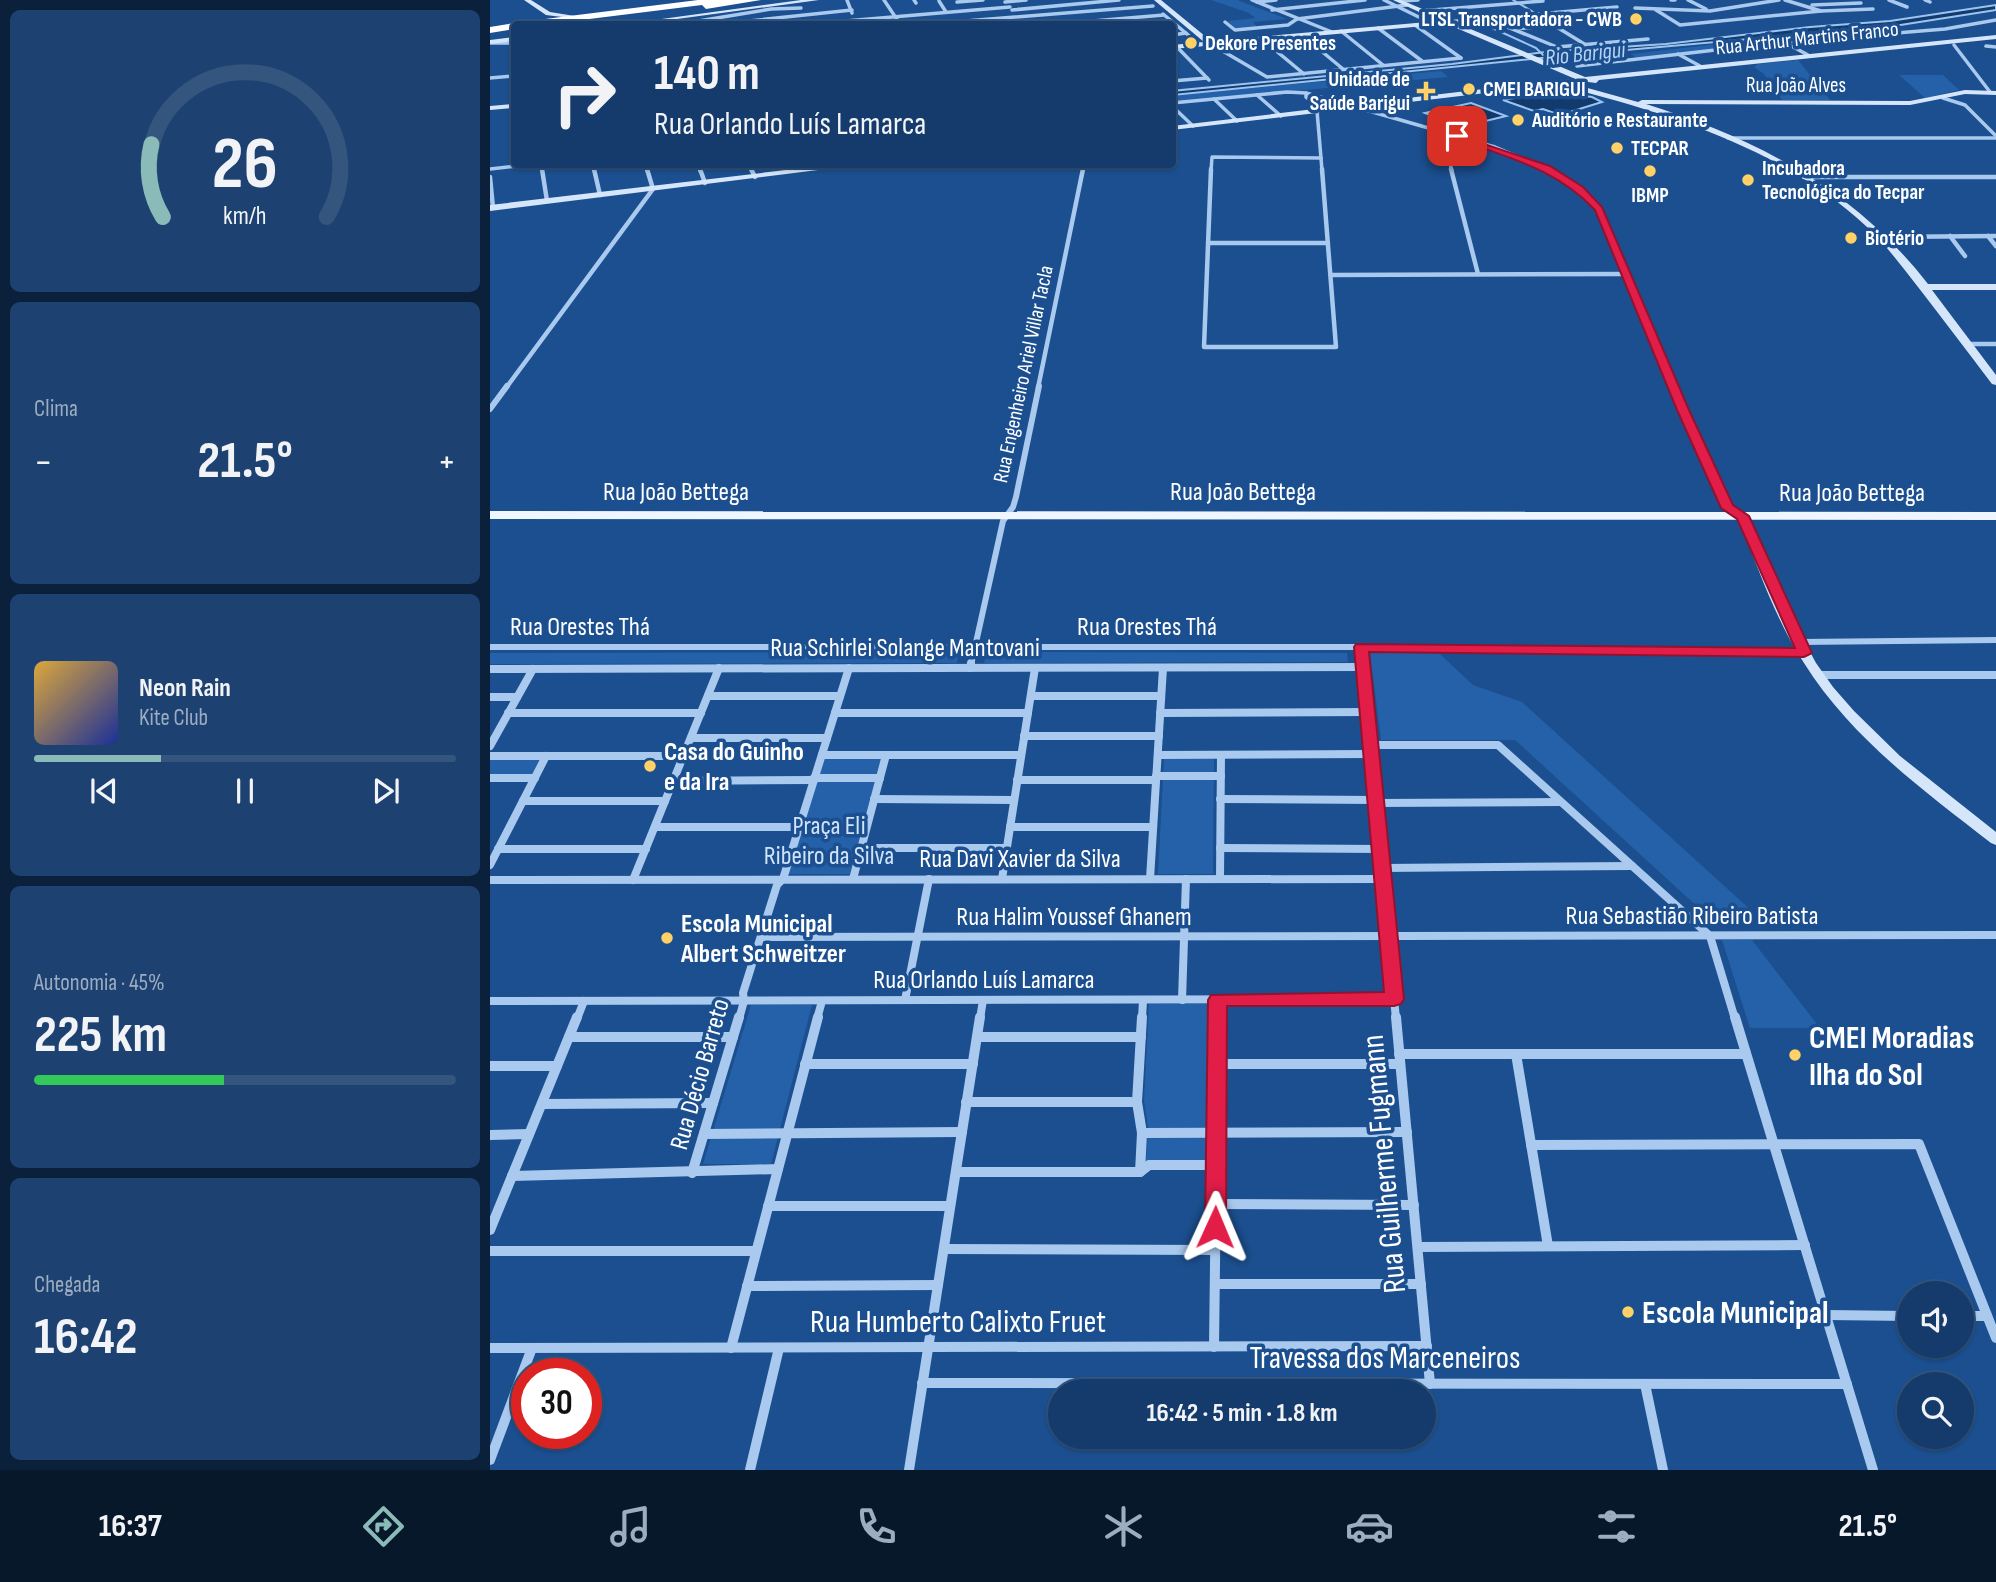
<!DOCTYPE html>
<html lang="pt">
<head>
<meta charset="utf-8">
<style>
	body { margin:0; font-family:"Sofia Sans Condensed",sans-serif; background:#1d4271; color:#f1f3f6; height:100vh; display:flex; flex-direction:column; font-size:26px; white-space:nowrap }
	* { box-sizing:border-box; margin:0 }
	p { font-size:23px; color:#9dadc1 }
	.icon { flex:none; width:38px; height:38px; fill:none; stroke:currentColor; stroke-width:2; stroke-linecap:round; stroke-linejoin:round }
	.map { position:relative; flex:1; overflow:hidden }
	.drawer { display:flex; flex-direction:column; gap:10px; padding:10px; background:#0b203b; width:490px }
	.drawer>* { flex:none }
	.guide { position:absolute; left:21px; top:21px; width:665px; height:147px; border-radius:7px; box-shadow:0 2px 5px #0004,0 0 0 2px #33557e; background:#143b6b; color:#f1f3f6; overflow:hidden }
	.controls { position:absolute; left:1407px; top:1281px; display:grid; gap:14px }
	.controls a { display:grid; place-items:center; width:77px; height:77px; border-radius:50%; background:#143b6b; box-shadow:0 2px 5px #0004,0 0 0 2px #33557e; font-size:35px }
	.speed { position:absolute; left:21px; top:1358px; display:flex; gap:14px; font-size:35px; font-weight:700; text-align:center }
	.speed>* { display:grid; place-content:center; width:91px; height:91px; border-radius:50%; background:#143b6b; box-shadow:0 2px 5px #0004,0 0 0 2px #33557e; line-height:1 }
	.speed .limit { border:10px solid #d22; background:#fff; color:#111 }
	.pin { position:absolute; display:grid; place-items:center; width:60px; height:60px; color:#fff; margin:-30px; border-radius:14px; box-shadow:0 4px 10px #0006 }
	.me { position:absolute; width:77px; margin:-38px; rotate:1deg; stroke-linejoin:round; filter:drop-shadow(0 0 5px #0008) }
	.turn { display:flex; align-items:center; gap:24px; height:147px; padding:0 28px; font-size:32px }
	.turn .icon { width:91px; height:91px; stroke-width:2.5 }
	.turn b { display:block; font-size:49px; line-height:60px }
	.big { font-size:52px; font-weight:700; line-height:1.1 }
	.drawer .card { flex:1; display:flex; flex-direction:column; justify-content:center; gap:10px; min-width:0; padding:0 24px; border-radius:10px; background:#1d4271 }
	.drawer .dial { align-items:center; gap:0 }
	.dial svg { height:182px; overflow:visible; fill:none; stroke:#33557e; stroke-width:7; stroke-linecap:round; text-anchor:middle }
	.dial text { fill:#f1f3f6; stroke:none }
	.song { display:flex; align-items:center; gap:21px }
	.cover { width:84px; height:84px; border-radius:10px; background:linear-gradient(135deg,hsl(40 70% 55%),hsl(230 70% 35%)) }
	.played { height:7px; border-radius:4px; background:linear-gradient(90deg,#8bbbb9 30%,#33557e 30%) }
	.keys { display:flex; justify-content:space-around; direction:ltr }
	.heat { display:flex; justify-content:space-between; align-items:center; font-size:38px; direction:ltr }
	.charge { height:10px; border-radius:5px; background:linear-gradient(90deg,#34c759 45%,#33557e 0) }
	.trip { position:absolute; left:558px; top:1379px; width:388px; height:70px; border-radius:35px; background:#143b6b; box-shadow:0 2px 5px #0004,0 0 0 2px #33557e; font-weight:700; line-height:70px; text-align:center }
	.menu { display:flex; height:112px; justify-content:space-around; align-items:center; background:#08182b; color:#9dadc1 }
	.menu .icon { width:49px; height:49px }
	.menu .selected { color:#8bbbb9 }
	.menu b { font-size:32px; color:#f1f3f6 }
	main { display:flex; flex:1; min-height:0 }
	.map>svg:first-child { display:block }
</style>
</head>
<body>
<main>
<section class="drawer">
<div class="card dial"><svg viewBox="0 0 100 80">
<path d="M14 69A42 42 0 1 1 86 69"/>
<path d="M14 69A42 42 0 0 1 9 37" stroke="#8bbbb9"/>
<text x="50" y="56" font-size="32" font-weight="700">26</text>
<text x="50" y="72" font-size="11">km/h</text>
</svg></div>
<div class="card"><p>Clima</p>
<div class="heat"><a>−</a><b class="big">21.5°</b><a>+</a></div>
</div>
<div class="card">
<div class="song"><i class="cover"></i><div><b>Neon Rain</b><p>Kite Club</p></div></div>
<div class="played"></div>
<div class="keys"><svg class="icon" aria-label="previous" viewBox="0 0 24 24"><path d="M18 5L8 12l10 7zM5 5v14"/></svg><svg class="icon" aria-label="pause" viewBox="0 0 24 24"><path d="M8 5v14M16 5v14"/></svg><svg class="icon" aria-label="next" viewBox="0 0 24 24"><path d="M6 5l10 7-10 7zM19 5v14"/></svg></div>
</div>
<div class="card"><p>Autonomia · 45%</p><b class="big">225 km</b><div class="charge"></div></div>
<div class="card"><p>Chegada</p><b class="big">16:42</b></div>
</section>
<div class="map">
<svg width="1506" height="1470" viewBox="0 0 1506 1470">
	<rect width="100%" height="100%" fill="#1b4f8f"/>
	<g fill="#2461a8">
		<path d="M721 0H747L797 19 763 22 767 27 746 29 738 21 765 18 759 13Z"/>
		<path d="M1349 30 1360 36 1147 58 1141 54Z"/>
		<path d="M1308 60 1340 100H1292L1274 74 1264 67 1268 64Z"/>
		<path d="M951 71 958 77 683 102V95Z"/>
		<path d="M1409 75H1453L1469 90 1435 98Z"/>
		<path d="M469 652 467 663 0 664V653Z"/>
		<path d="M496 652 857 653 858 662 494 663Z"/>
		<path d="M880 653H949L983 685 1032 702 1274 922 1222 920 1025 740H891Z"/>
		<path d="M334 759H391L360 874H298Z"/>
		<path d="M674 759H724L723 874H668Z"/>
		<path d="M0 760H49L42 774H0Z"/>
		<path d="M1232 940H1262L1330 1028H1260Z"/>
		<path d="M659 1004H721L719 1161H656L658 1127 654 1100Z"/>
		<path d="M261 1005H322L281 1164H213Z"/>
	</g>
	<g fill="#123a6d" stroke="#9cc4f0" stroke-width="2">
		<path d="M1506 5V10L1404 26 1080 55 683 95 682 91 962 64 1055 52 1176 44 1320 27 1400 21Z"/>
		<path d="M1062 92 1102 97 1112 102 1070 115 1053 109 1044 111 1013 100Z"/>
		<path d="M981 103 1016 116 971 127 935 113Z"/>
	</g>
	<g fill="none" stroke-linecap="round" stroke-linejoin="round">
		<g stroke="#9cc4f0" stroke-width="2">
			<path d="M1023 0 1045 13H1041"/>
			<path d="M1009 25 1000 27 1046 48 1053 55"/>
			<path d="M1013 25 1023 22 1021 18"/>
		</g>
		<g stroke="#a9c9ee" stroke-width="3.5">
			<path d="M357 0 362 13"/>
			<path d="M394 0 410 24"/>
			<path d="M424 0 426 3"/>
			<path d="M762 0 842 32"/>
			<path d="M894 0 941 23"/>
			<path d="M1181 0H1185"/>
			<path d="M1198 0 1216 9"/>
			<path d="M1399 0 1417 7"/>
			<path d="M1435 0 1440 2"/>
			<path d="M449 1 456 12"/>
			<path d="M911 1 928 0"/>
			<path d="M467 2 493 0"/>
			<path d="M515 2 536 0"/>
			<path d="M767 2 786 0"/>
			<path d="M1322 5 1371 3"/>
			<path d="M1145 8 1220 11 1289 0"/>
			<path d="M522 10 629 0"/>
			<path d="M782 10 875 0"/>
			<path d="M1166 10 1190 25 1331 11 1295 0"/>
			<path d="M930 11 1053 1"/>
			<path d="M1331 11 1383 9"/>
			<path d="M673 14 709 44"/>
			<path d="M1047 15 1096 45"/>
			<path d="M1000 20 1067 47 1158 39"/>
			<path d="M259 21 362 10"/>
			<path d="M735 22 745 30 798 25 807 19 917 5"/>
			<path d="M956 22 1127 7"/>
			<path d="M190 24 281 9 311 8"/>
			<path d="M320 24 520 7"/>
			<path d="M438 24 663 6"/>
			<path d="M567 24 674 15"/>
			<path d="M925 25 971 58"/>
			<path d="M888 28 932 61"/>
			<path d="M1023 29 1081 24"/>
			<path d="M851 31 893 65"/>
			<path d="M682 35 696 33"/>
			<path d="M812 35 853 69"/>
			<path d="M772 39 814 74"/>
			<path d="M1294 42 1318 55"/>
			<path d="M0 43H24"/>
			<path d="M719 43 777 77 971 58"/>
			<path d="M1464 45 1500 92"/>
			<path d="M686 46 719 80"/>
			<path d="M1496 46 1506 47"/>
			<path d="M1188 54 1210 66"/>
			<path d="M1087 66 1286 43 1455 29 1506 20"/>
			<path d="M0 78 24 76"/>
			<path d="M682 81 717 78"/>
			<path d="M816 93V97L828 106 841 110"/>
			<path d="M767 95 791 116"/>
			<path d="M1453 98 1475 105 1506 136"/>
			<path d="M724 99 747 121"/>
			<path d="M682 103 797 92 816 93 1005 147 1062 171"/>
			<path d="M682 106 703 126"/>
			<path d="M827 111 831 158"/>
			<path d="M952 132 962 171"/>
			<path d="M1238 138H1506"/>
			<path d="M831 158 832 171"/>
			<path d="M51 164 52 171"/>
			<path d="M103 164 104 171"/>
			<path d="M155 164 157 171"/>
			<path d="M208 164 210 171"/>
			<path d="M259 164 262 171"/>
			<path d="M0 169 44 164"/>
			<path d="M593 171 594 164"/>
			<path d="M721 171 722 157 831 158"/>
		</g>
		<g stroke="#a9c9ee" stroke-width="4.5">
			<path d="M52 169 57 201"/>
			<path d="M104 169 110 195"/>
			<path d="M210 169 215 183"/>
			<path d="M261 169 265 177"/>
			<path d="M721 169 714 347H846L832 169"/>
			<path d="M961 169 988 274"/>
			<path d="M1060 169 1098 196 1113 216 1184 388"/>
			<path d="M0 177 3 208"/>
			<path d="M1314 177H1506"/>
			<path d="M1460 236 1475 256"/>
			<path d="M1498 236 1506 246"/>
			<path d="M1392 237 1506 236"/>
			<path d="M718 243H838"/>
			<path d="M841 275 1137 274"/>
			<path d="M1477 344H1506"/>
			<path d="M16 388 163 189 157 169"/>
			<path d="M548 388 593 169"/>
		</g>
		<g stroke="#a9c9ee" stroke-width="6">
			<path d="M1183 386 1238 508"/>
			<path d="M0 409 17 386"/>
			<path d="M1309 642 1506 640"/>
			<path d="M0 647H871L1314 653"/>
			<path d="M871 647 873 665"/>
			<path d="M481 665 513 521 523 507 526 497 549 386"/>
		</g>
		<g stroke="#a9c9ee" stroke-width="8">
			<path d="M872 663 906 1019"/>
			<path d="M480 668 481 663"/>
			<path d="M0 669 873 667"/>
			<path d="M1329 675H1506"/>
			<path d="M218 696H350"/>
			<path d="M541 696H671"/>
			<path d="M0 697H27"/>
			<path d="M18 713H211"/>
			<path d="M345 713H538"/>
			<path d="M670 713 877 712"/>
			<path d="M534 736H669"/>
			<path d="M201 738H337"/>
			<path d="M880 745H1008L1220 936 1245 1019"/>
			<path d="M0 746 43 669"/>
			<path d="M332 755H531"/>
			<path d="M668 755 881 754"/>
			<path d="M0 756H193"/>
			<path d="M666 776H731"/>
			<path d="M0 778H45"/>
			<path d="M324 778H390"/>
			<path d="M527 780H666"/>
			<path d="M184 781 324 780"/>
			<path d="M384 799 524 800"/>
			<path d="M730 799 885 800"/>
			<path d="M33 801H175"/>
			<path d="M886 803 1070 802"/>
			<path d="M165 827H309"/>
			<path d="M520 827H663"/>
			<path d="M372 848H517"/>
			<path d="M730 848 890 849"/>
			<path d="M8 849H156"/>
			<path d="M0 865 56 756"/>
			<path d="M892 868 1142 866"/>
			<path d="M363 879 396 755"/>
			<path d="M512 879 545 668"/>
			<path d="M660 879 673 668"/>
			<path d="M730 879 731 755"/>
			<path d="M0 880 893 879"/>
			<path d="M143 880 229 668"/>
			<path d="M271 937 1506 935"/>
			<path d="M415 1000 439 879"/>
			<path d="M692 1000 696 879"/>
			<path d="M0 1001 904 999"/>
			<path d="M87 1019 94 1001"/>
			<path d="M249 1019 254 1001 253 993 287 885 293 879 359 668"/>
			<path d="M327 1019 332 1001"/>
			<path d="M490 1019 493 1000"/>
			<path d="M652 1019 653 1000"/>
			<path d="M728 1019V1000"/>
		</g>
		<g stroke="#a9c9ee" stroke-width="10">
			<path d="M906 1017 940 1384"/>
			<path d="M1245 1017 1383 1470"/>
			<path d="M79 1037H243"/>
			<path d="M487 1037H651"/>
			<path d="M909 1054H1256"/>
			<path d="M1026 1054 1058 1246"/>
			<path d="M315 1064H483"/>
			<path d="M727 1064H910"/>
			<path d="M0 1066H67"/>
			<path d="M476 1102H647"/>
			<path d="M52 1104 223 1103"/>
			<path d="M652 1133 917 1132"/>
			<path d="M214 1134 472 1132"/>
			<path d="M0 1135 39 1134"/>
			<path d="M1041 1145 1429 1144 1506 1338"/>
			<path d="M466 1172H650L659 1165H726"/>
			<path d="M650 1172 652 1133 647 1102 652 1017"/>
			<path d="M202 1173 249 1017"/>
			<path d="M22 1176 288 1169"/>
			<path d="M726 1204 924 1205"/>
			<path d="M278 1206H460"/>
			<path d="M0 1230 87 1017"/>
			<path d="M928 1247 1315 1245"/>
			<path d="M454 1249 725 1250"/>
			<path d="M0 1251H266"/>
			<path d="M725 1284H931"/>
			<path d="M257 1286 448 1285"/>
			<path d="M1336 1315 1419 1316"/>
			<path d="M1472 1316H1497"/>
			<path d="M724 1347 728 1017"/>
			<path d="M0 1348 937 1346"/>
			<path d="M241 1348 328 1017"/>
			<path d="M432 1383 1357 1384"/>
			<path d="M1155 1384 1173 1470"/>
			<path d="M0 1460 42 1348"/>
			<path d="M260 1470 289 1348"/>
			<path d="M419 1470 490 1017"/>
		</g>
		<g fill="#d6e6fa" fill-rule="evenodd">
			<path d="M34 0H41L60 12 91 17 88 19 56 15Z"/>
			<path d="M311 0H329L150 24H135Z"/>
			<path d="M664 0H671L721 41 949 21 903 0H911L1095 77 1506 35V39L1109 80 1106 83 1090 81 957 24 682 49V45L714 42Z"/>
			<path d="M24 37V41L0 44V40Z"/>
			<path d="M1078 79 1081 83 682 130V126Z"/>
			<path d="M1094 87 1148 102 1152 100 1420 101 1475 90 1506 91V95L1475 94 1420 105 1156 104C1268 139 1365 190 1438 284H1506V290H1442L1506 375V385L1502 384C1478 352 1452 318 1428 287 1413 268 1397 246 1377 227 1299 154 1193 118 1091 91L1090 89Z"/>
			<path d="M24 104V108L0 110V106Z"/>
			<path d="M347 164H376L0 211V205Z"/>
			<path d="M1238 505 1259 516 1307 628 1326 663 1343 687 1364 711 1410 756 1506 832V845L1501 843C1433 790 1361 738 1314 663 1285 619 1268 567 1248 518L1232 508Z"/>
		</g>
		<path fill="#f0f6ff" fill-rule="evenodd" d="M0 511 1506 512V520L0 519Z"/>
		<g fill="#fff" fill-rule="evenodd">
			<path d="M208 0H271L216 9 212 5 59 24H34L39 21Z"/>
			<path d="M24 23 28 24H24V29L0 33V27Z"/>
		</g>
	</g>
	<path fill="#e11d48" stroke="#92132f" stroke-width="2" d="M964 134 1060 166 1093 187 1112 207 1199 410 1243 505 1259 516 1322 653 1314 657 879 652 914 999 911 1004 904 1006H737L736 1227 733 1233 725 1236 718 1233 715 1227 718 1000 721 995 894 992 864 647 866 644 1305 648 1247 519 1231 508 1187 410 1105 210C1066 168 1016 157 964 138Z"/>
	<g fill="#ffd166" stroke="#1b4f8f" stroke-width="2.5">
		<circle cx="1146" cy="19" r="7"/>
		<circle cx="701" cy="43" r="7"/>
		<circle cx="979" cy="89" r="7"/>
		<path d="M932.5 80.5h7v7h7v7h-7v7h-7v-7h-7v-7h7z"/>
		<circle cx="1028" cy="120" r="7"/>
		<circle cx="1127" cy="148" r="7"/>
		<circle cx="1160" cy="171" r="7"/>
		<circle cx="1258" cy="180" r="7"/>
		<circle cx="1361" cy="238" r="7"/>
		<circle cx="160" cy="766" r="7"/>
		<circle cx="177" cy="938" r="7"/>
		<circle cx="1305" cy="1055" r="7"/>
		<circle cx="1138" cy="1312" r="7"/>
	</g>
	<g text-anchor="middle" stroke-width="7" stroke-linejoin="round" paint-order="stroke">
		<g font-size="21" font-weight="bold" fill="#fff" stroke="#1b4f8f" text-anchor="start">
			<text x="1132" y="26" text-anchor="end">LTSL Transportadora - CWB</text>
			<text x="715" y="50">Dekore Presentes</text>
			<text x="920" y="86" text-anchor="end">Unidade de<tspan x="920" dy="24">Saúde Barigui</tspan></text>
			<text x="993" y="96">CMEI BARIGUI</text>
			<text x="1042" y="127">Auditório e Restaurante</text>
			<text x="1141" y="155">TECPAR</text>
			<text x="1272" y="175">Incubadora<tspan x="1272" dy="24">Tecnológica do Tecpar</tspan></text>
			<text x="1160" y="202" text-anchor="middle">IBMP</text>
			<text x="1375" y="245">Biotério</text>
		</g>
		<g font-size="21" fill="#fff" stroke="#1b4f8f">
			<text transform="translate(1317 38) rotate(-6)" y="7">Rua Arthur Martins Franco</text>
			<text x="1306" y="92">Rua João Alves</text>
			<text transform="translate(533 374) rotate(-78)" y="7">Rua Engenheiro Ariel Villar Tacla</text>
		</g>
		<g font-size="23" font-style="italic" fill="#b5d3f5" stroke="#1b4f8f">
			<text transform="translate(1095 53) rotate(-6)" y="8">Rio Barigui</text>
		</g>
		<g font-size="26" fill="#fff" stroke="#1b4f8f">
			<text x="186" y="500">Rua João Bettega</text>
			<text x="753" y="500">Rua João Bettega</text>
			<text x="1362" y="501">Rua João Bettega</text>
			<text x="90" y="635">Rua Orestes Thá</text>
			<text x="657" y="635">Rua Orestes Thá</text>
			<text x="415" y="656">Rua Schirlei Solange Mantovani</text>
			<text x="530" y="867">Rua Davi Xavier da Silva</text>
			<text x="1202" y="924">Rua Sebastião Ribeiro Batista</text>
			<text x="584" y="925">Rua Halim Youssef Ghanem</text>
			<text x="494" y="988">Rua Orlando Luís Lamarca</text>
			<text transform="translate(209 1074) rotate(-74)" y="9">Rua Décio Barreto</text>
		</g>
		<g font-size="26" font-weight="bold" fill="#fff" stroke="#1b4f8f" text-anchor="start">
			<text x="174" y="760">Casa do Guinho<tspan x="174" dy="30">e da Ira</tspan></text>
			<text x="191" y="932">Escola Municipal<tspan x="191" dy="30">Albert Schweitzer</tspan></text>
		</g>
		<g font-size="26" fill="#cfe3fa" stroke="#1b4f8f">
			<text x="339" y="834">Praça Eli<tspan x="339" dy="30">Ribeiro da Silva</tspan></text>
		</g>
		<g font-size="32" font-weight="bold" fill="#fff" stroke="#1b4f8f" text-anchor="start">
			<text x="1319" y="1048">CMEI Moradias<tspan x="1319" dy="37">Ilha do Sol</tspan></text>
			<text x="1152" y="1323">Escola Municipal</text>
		</g>
		<g font-size="32" fill="#fff" stroke="#1b4f8f">
			<text transform="translate(893 1164) rotate(-95)" y="11">Rua Guilherme Fugmann</text>
			<text x="468" y="1332">Rua Humberto Calixto Fruet</text>
			<text x="895" y="1368">Travessa dos Marceneiros</text>
		</g>
	</g>
</svg>
<div class="controls">
<a><svg class="icon" aria-label="sound" viewBox="0 0 24 24"><path d="M4 9h4l5-4v14l-5-4H4zM17 9q2 3 0 6"/></svg></a>
<a><svg class="icon" aria-label="search" viewBox="0 0 24 24"><circle cx="10" cy="10" r="6"/><path d="M15 15l6 6"/></svg></a>
</div>
<div class="speed"><div class="limit">30</div></div>
<div class="pin" style="left:967px;top:136px;background:#d93025"><svg class="icon" aria-label="arrive" viewBox="0 0 24 24"><path d="M6 21V4h12l-3 4 3 4H6"/></svg></div>
<svg class="me" style="left:725px;top:1227px" viewBox="-20 -20 40 40"><path d="M0-17L14 15 0 8-14 15z" fill="#e11d48" stroke="#fff" stroke-width="4"/></svg>
<div class="trip">16:42 · 5 min · 1.8 km</div>
<div class="guide">
<div class="turn"><svg class="icon" aria-label="right" viewBox="0 0 24 24"><path d="M7 20v-9h11M14 6l5 5-5 5"/></svg><div><b>140 m</b>Rua Orlando Luís Lamarca</div></div>
</div>
</div>
</main>
<nav class="menu">
<b>16:37</b>
<svg class="icon selected" aria-label="directions" viewBox="0 0 24 24"><path d="M12 3l9 9-9 9-9-9zM9 14v-3h6M13 9l2 2-2 2"/></svg>
<svg class="icon" aria-label="music" viewBox="0 0 24 24"><path d="M9 18V5l10-2v13"/><circle cx="6" cy="18" r="3"/><circle cx="16" cy="16" r="3"/></svg>
<svg class="icon" aria-label="phone" viewBox="0 0 24 24"><path d="M5 4h4l2 5-3 2q2 4 5 5l2-3 5 2v4C11 20 4 13 5 4z"/></svg>
<svg class="icon" aria-label="climate" viewBox="0 0 24 24"><path d="M12 3v18M4 7l16 10M4 17L20 7"/></svg>
<svg class="icon" aria-label="car" viewBox="0 0 24 24"><path d="M5 17H2v-5l4-1 3-4h7l3 4 3 1v5h-3M9 17h6M6 11h13"/><circle cx="7" cy="17" r="2"/><circle cx="17" cy="17" r="2"/></svg>
<svg class="icon" aria-label="filters" viewBox="0 0 24 24"><path d="M4 7h16M4 17h16"/><circle cx="9" cy="7" r="2"/><circle cx="15" cy="17" r="2"/></svg>
<b>21.5°</b>
</nav>
</body>
</html>
